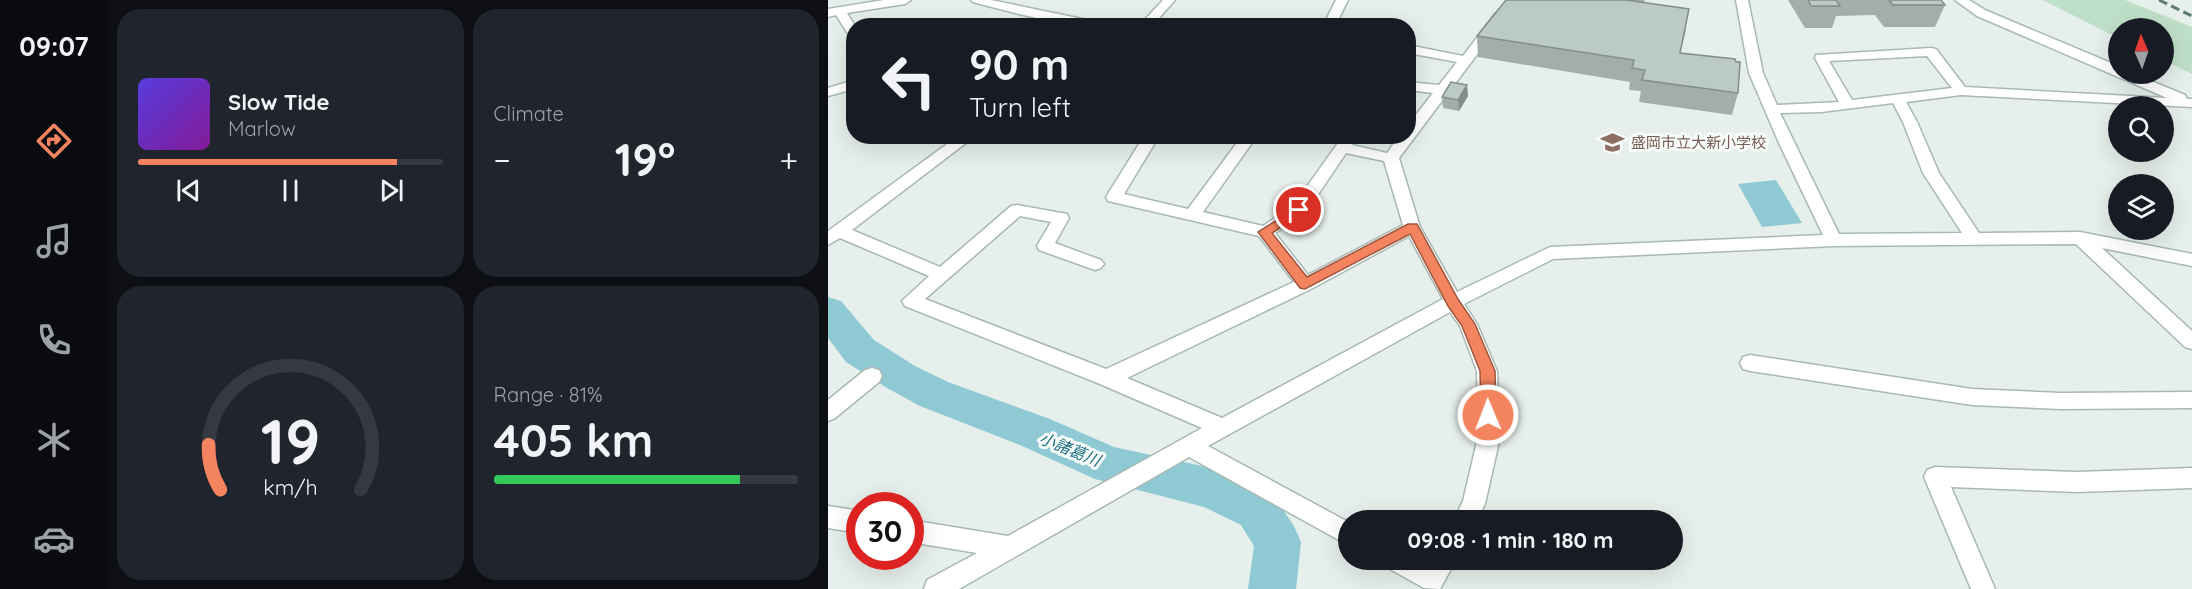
<!DOCTYPE html>
<html lang="en">
<head>
<meta charset="utf-8">
<style>
	body { margin:0; font-family:Quicksand,"Noto Sans JP",sans-serif; background:#20242c; color:#f1f3f6; height:100vh; display:flex; flex-direction:column; font-size:22px; white-space:nowrap }
	* { box-sizing:border-box; margin:0 }
	p { font-size:20px; color:#9ea1a6 }
	.icon { flex:none; width:33px; height:33px; fill:none; stroke:currentColor; stroke-width:2; stroke-linecap:round; stroke-linejoin:round }
	.map { position:relative; flex:1; overflow:hidden }
	.panel { display:flex; flex-direction:column; gap:9px; padding:9px; background:#0d0f14; width:720px }
	.panel>* { flex:none }
	.top-card { position:absolute; left:18px; top:18px; width:570px; height:126px; border-radius:24px; box-shadow:0 6px 24px #0002; background:#171b24; color:#f1f3f6; overflow:hidden }
	.needle { width:39px; rotate:358deg }
	.controls { position:absolute; left:1280px; top:18px; display:grid; gap:12px }
	.controls a { display:grid; place-items:center; width:66px; height:66px; border-radius:50%; background:#171b24; box-shadow:0 6px 24px #0002; font-size:30px }
	.speed { position:absolute; left:18px; top:492px; display:flex; gap:12px; font-size:30px; font-weight:700; text-align:center }
	.speed>* { display:grid; place-content:center; width:78px; height:78px; border-radius:50%; background:#171b24; box-shadow:0 6px 24px #0002; line-height:1 }
	.speed .limit { border:9px solid #d22; background:#fff; color:#111 }
	.pin { position:absolute; display:grid; place-items:center; width:51px; height:51px; color:#fff; margin:-26px; border:3px solid #fff; border-radius:50%; box-shadow:0 2px 6px #0007 }
	.me { position:absolute; width:66px; margin:-33px; rotate:359deg; stroke-linejoin:round; filter:drop-shadow(0 0 4px #0008) }
	.turn { display:flex; align-items:center; gap:21px; height:126px; padding:0 24px; font-size:27px }
	.turn .icon { width:78px; height:78px; stroke-width:2.5 }
	.turn b { display:block; font-size:42px; line-height:51px }
	.big { font-size:45px; font-weight:800; line-height:1.1 }
	.panel .tile { flex:1; display:flex; flex-direction:column; justify-content:center; gap:9px; min-width:0; padding:0 21px; border-radius:24px; background:#20242c }
	.panel .dial { align-items:center; gap:0 }
	.dial svg { height:156px; overflow:visible; fill:none; stroke:#363941; stroke-width:7; stroke-linecap:round; text-anchor:middle }
	.dial text { fill:#f1f3f6; stroke:none }
	.song { display:flex; align-items:center; gap:18px }
	.cover { width:72px; height:72px; border-radius:9px; background:linear-gradient(135deg,hsl(250 70% 55%),hsl(290 70% 35%)) }
	.played { height:6px; border-radius:3px; background:linear-gradient(90deg,#f4845f 85%,#363941 85%) }
	.keys { display:flex; justify-content:space-around; direction:ltr }
	.heat { display:flex; justify-content:space-between; align-items:center; font-size:33px; direction:ltr }
	.charge { height:9px; border-radius:4px; background:linear-gradient(90deg,#34c759 81%,#363941 0) }
	.panel .tiles { flex:1; display:grid; gap:9px; grid-template-columns:repeat(2,1fr) }
	.trip { position:absolute; left:510px; top:510px; width:345px; height:60px; border-radius:30px; background:#171b24; box-shadow:0 6px 24px #0002; font-weight:800; line-height:60px; text-align:center }
	main { display:flex; flex:1; min-height:0 }
	.tab-bar { display:flex; flex-direction:column; width:108px; justify-content:space-around; align-items:center; background:#090b0e; color:#9ea1a6 }
	.tab-bar .icon { width:42px; height:42px }
	.tab-bar .selected { color:#f4845f }
	.tab-bar b { font-size:27px; color:#f1f3f6 }
	.map>svg:first-child { display:block }
</style>
</head>
<body>
<main>
<nav class="tab-bar">
<b>09:07</b>
<svg class="icon selected" aria-label="directions" viewBox="0 0 24 24"><path d="M12 3l9 9-9 9-9-9zM9 14v-3h6M13 9l2 2-2 2"/></svg>
<svg class="icon" aria-label="music" viewBox="0 0 24 24"><path d="M9 18V5l10-2v13"/><circle cx="6" cy="18" r="3"/><circle cx="16" cy="16" r="3"/></svg>
<svg class="icon" aria-label="phone" viewBox="0 0 24 24"><path d="M5 4h4l2 5-3 2q2 4 5 5l2-3 5 2v4C11 20 4 13 5 4z"/></svg>
<svg class="icon" aria-label="climate" viewBox="0 0 24 24"><path d="M12 3v18M4 7l16 10M4 17L20 7"/></svg>
<svg class="icon" aria-label="car" viewBox="0 0 24 24"><path d="M5 17H2v-5l4-1 3-4h7l3 4 3 1v5h-3M9 17h6M6 11h13"/><circle cx="7" cy="17" r="2"/><circle cx="17" cy="17" r="2"/></svg>
</nav>
<section class="panel">
<div class="tiles">
<div class="tile">
<div class="song"><i class="cover"></i><div><b>Slow Tide</b><p>Marlow</p></div></div>
<div class="played"></div>
<div class="keys"><svg class="icon" aria-label="previous" viewBox="0 0 24 24"><path d="M18 5L8 12l10 7zM5 5v14"/></svg><svg class="icon" aria-label="pause" viewBox="0 0 24 24"><path d="M8 5v14M16 5v14"/></svg><svg class="icon" aria-label="next" viewBox="0 0 24 24"><path d="M6 5l10 7-10 7zM19 5v14"/></svg></div>
</div>
<div class="tile"><p>Climate</p>
<div class="heat"><a>−</a><b class="big">19°</b><a>+</a></div>
</div>
<div class="tile dial"><svg viewBox="0 0 100 80">
<path d="M14 69A42 42 0 1 1 86 69"/>
<path d="M14 69A42 42 0 0 1 8 46" stroke="#f4845f"/>
<text x="50" y="56" font-size="32" font-weight="700">19</text>
<text x="50" y="72" font-size="11">km/h</text>
</svg></div>
<div class="tile"><p>Range · 81%</p><b class="big">405 km</b><div class="charge"></div></div>
</div>
</section>
<div class="map">
<svg width="1364" height="589" viewBox="0 0 1364 589">
	<rect width="100%" height="100%" fill="#e6efeb"/>
	<path fill="#bfe0c8" d="M1215 0H1297L1364 27V74L1335 60V28H1290V38Z"/>
	<path fill="#8ec9d4" d="M948 180 974 223 934 227 910 184Z"/>
	<g fill="none" stroke-linecap="round" stroke-linejoin="round">
		<path fill="#8ec9d4" fill-rule="evenodd" d="M0 297 13 301 46 340 87 366 120 382 222 419 286 447 383 468 445 495 466 526 473 542 468 589H420L426 546 413 525 376 507 267 479 192 445 92 406 59 388 18 362 0 338Z"/>
		<defs>
			<g id="minor">
				<path d="M56 0H83L77 4 19 13 27 26 26 38 22 37 8 15 0 17V9Z"/>
				<path d="M143 0H163L269 22 275 26C230 26 188 13 145 2Z"/>
				<path d="M335 0H347L324 26H311Z"/>
				<path d="M508 0H520L507 26H495Z"/>
				<path d="M691 0H705L675 20 571 158 592 227 629 292 722 247 995 235 951 143 921 73 908 0H920L935 73 949 105 1011 102 987 58 988 55 1103 48 1108 49 1137 87 1339 98 1149 16 1127 0H1141L1157 10 1290 66V74H1306L1357 95 1359 99H1364V107L1133 95 1078 102 1089 122 1111 173 1151 233 1252 232 1364 254V266L1274 248 1364 331V349L1357 347 1248 244 1006 246 725 259 636 304 649 324 669 371 672 437 657 504 649 520H626L635 501 650 437 649 371 632 326 622 312 380 446 520 522V545L361 457 131 589H96L99 580 149 553 82 542V520L180 536 374 428 272 384 77 306 74 301 101 276 12 238 0 245V231L130 136H147L24 230 112 267 183 206 189 205 239 214 241 218 227 243 273 260 276 264 273 268 267 270 211 250 209 246 223 222 192 216 97 299 278 369 466 282 431 236 280 201 278 197 316 136H331L296 194 360 209 414 136H429L375 212 435 226 465 206 515 136H530L524 145 559 153 571 136H580V125L605 93 580 90V82L611 85 629 62 580 53V45L635 56 667 14ZM1099 56 1124 88 1024 100 1001 61ZM1065 103 1075 122 1095 173 1134 233 1011 234 952 113 993 112ZM518 153 556 161 575 225 480 275 447 233 477 214ZM581 236 615 299 394 418 299 378 483 289Z"/>
				<path d="M26 80V89L0 96V88Z"/>
				<path d="M922 355 1144 389 1233 393 1364 392V408L1233 409 1144 405 922 371 915 369 912 363 915 357Z"/>
				<path d="M44 368 51 370 54 376 51 382 7 418 0 421V400L37 370Z"/>
				<path d="M1107 467 1249 472 1364 468V488L1249 492 1123 487 1167 589H1143L1096 477 1099 470Z"/>
				<path d="M0 506 32 511V533L0 528Z"/>
				<path d="M556 560H591L600 565 603 560H628L612 589 596 588 560 568Z"/>
			</g>
		</defs>
		<use href="#minor" stroke="#a8b8b2" stroke-width="3"/>
		<use href="#minor" fill="#fff" fill-rule="evenodd"/>
		<path stroke="#5f7d75" stroke-width="3" stroke-dasharray="9 4.5" stroke-linecap="butt" d="M1331 0 1364 16"/>
	</g>
	<g fill="#a1aea9">
		<path d="M678 0H817L816 2 858 30 852 53 910 93 904 115 811 102 813 91 801 90 802 82 650 57 649 36Z"/>
		<path d="M960 0H1113L1117 5 1107 27H1056L1047 15 1008 16 1004 28H977Z"/>
		<path d="M640 96 631 111 615 108 614 97Z"/>
	</g>
	<path fill="#838d89" d="M639 85 640 96 631 111 630 100Z"/>
	<g fill="#bbcac4" stroke="#838d89" stroke-width="1.5">
		<path d="M678 0H798L861 9 852 53 907 59 908 62H912L910 93 814 80 817 70 804 68 806 60 649 36Z"/>
		<path d="M980 0H1008L1012 6H983Z"/>
		<path d="M1061 0H1113L1117 5H1065Z"/>
		<path d="M623 82 639 85 630 100 614 97Z"/>
	</g>
	<path fill="#f4845f" stroke="#9f563e" stroke-width="1.5" d="M471 206 475 207 477 210 475 213 444 233 479 277 580 224H589L630 299 647 324 667 371 668 415 666 420 660 422 655 420 653 415 652 371 634 326 620 306 582 234 477 289 472 288 430 232Z"/>
	<defs>
		<symbol id="school-bare" viewBox="-9 -9 18 18"><path d="M0-5L7-2L0 1L-7-2ZM-4 1L0 2.5L4 1V4Q0 6-4 4Z" fill="#8d6e63" stroke="#f7fbf9" stroke-width="2.5" paint-order="stroke"/></symbol>
	</defs>
	<g fill-rule="evenodd">
		<use href="#school-bare" x="768" y="126" width="33" height="33"/>
	</g>
	<g text-anchor="middle" stroke-width="6" stroke-linejoin="round" paint-order="stroke">
		<g font-size="15" fill="#785e54" stroke="#f7fbf9" text-anchor="start">
			<text x="803" y="148">盛岡市立大新小学校</text>
		</g>
		<g font-size="16" font-style="italic" fill="#1c6f80" stroke="#f7fbf9">
			<text transform="translate(242 449) rotate(22)" y="6">小諸葛川</text>
		</g>
	</g>
</svg>
<div class="controls">
<a><svg class="needle" viewBox="-14 -14 28 28"><path d="M0-13l5 13h-10z" fill="#e53935"/><path d="M0 13l5-13h-10z" fill="#9ea1a6"/></svg></a>
<a><svg class="icon" aria-label="search" viewBox="0 0 24 24"><circle cx="10" cy="10" r="6"/><path d="M15 15l6 6"/></svg></a>
<a><svg class="icon" aria-label="layers" viewBox="0 0 24 24"><path d="M12 4l9 5-9 5-9-5zM3 14l9 5 9-5"/></svg></a>
</div>
<div class="speed"><div class="limit">30</div></div>
<div class="pin" style="left:471px;top:210px;background:#d93025"><svg class="icon" aria-label="arrive" viewBox="0 0 24 24"><path d="M6 21V4h12l-3 4 3 4H6"/></svg></div>
<svg class="me" style="left:660px;top:415px" viewBox="-20 -20 40 40"><circle r="17" fill="#f4845f" stroke="#fff" stroke-width="3"/><path d="M0-11L8 9 0 5-8 9z" fill="#fff"/></svg>
<div class="trip">09:08 · 1 min · 180 m</div>
<div class="top-card">
<div class="turn"><svg class="icon" aria-label="left" viewBox="0 0 24 24"><path d="M17 20v-9H6M10 6l-5 5 5 5"/></svg><div><b>90 m</b>Turn left</div></div>
</div>
</div>
</main>
</body>
</html>
